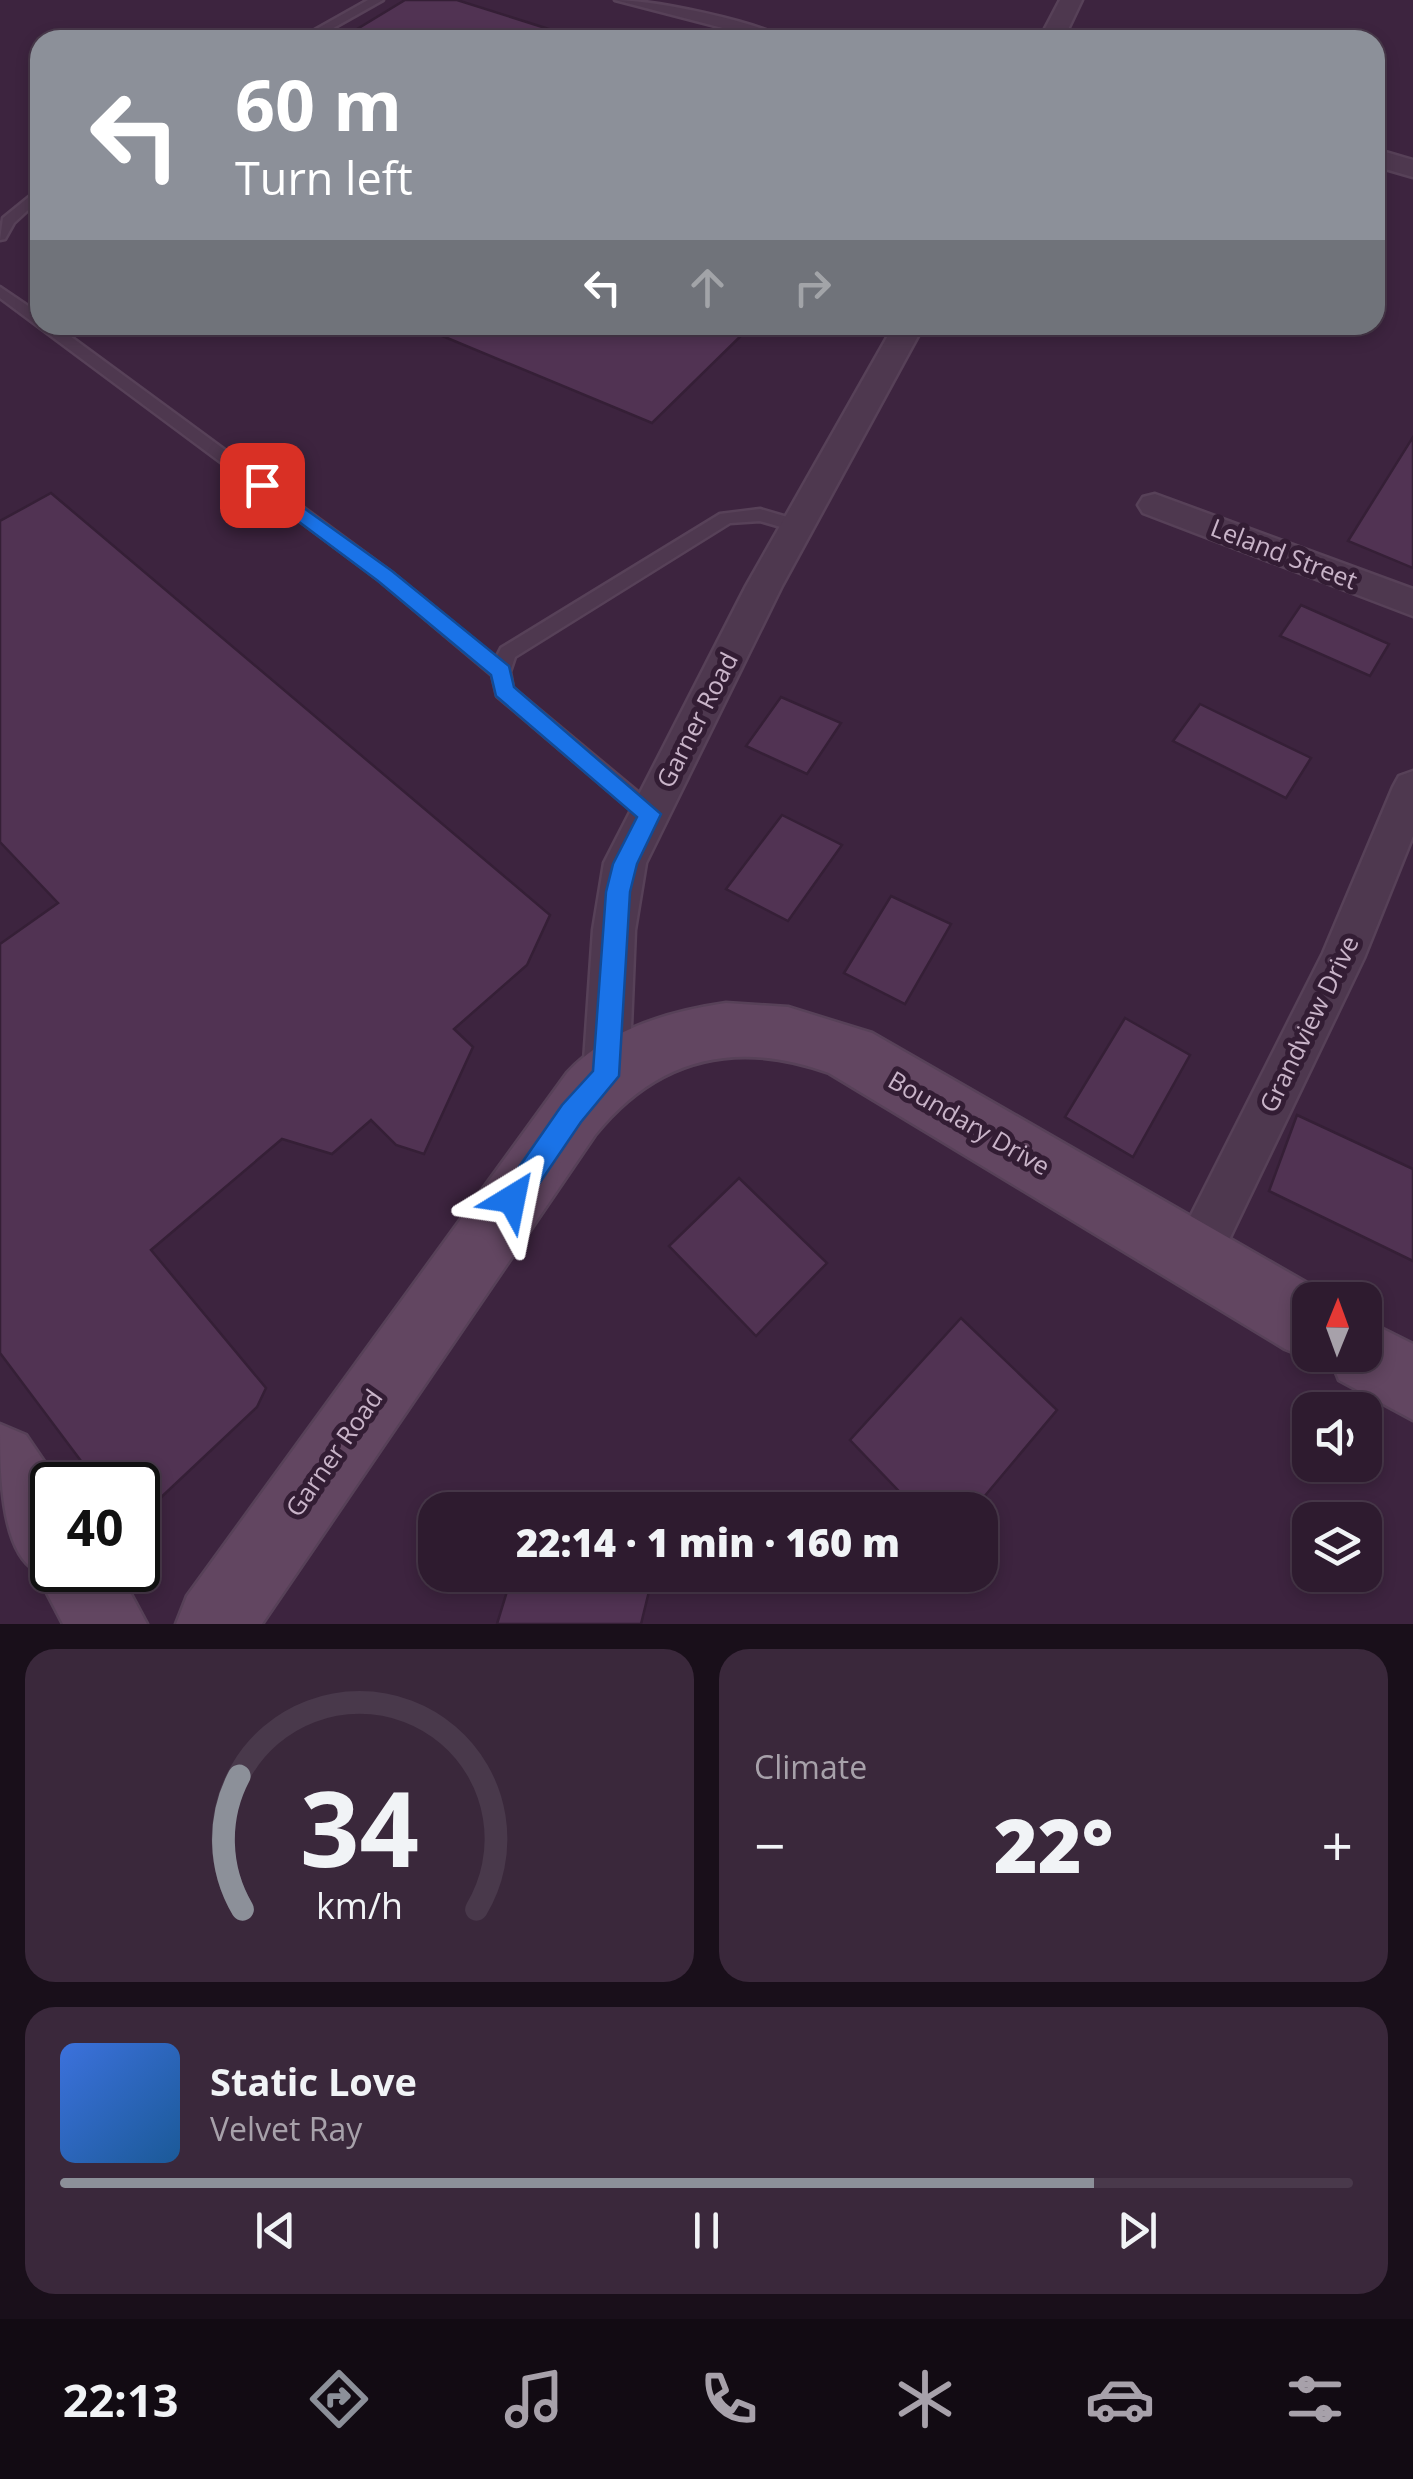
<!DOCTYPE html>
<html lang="en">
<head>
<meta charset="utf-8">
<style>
	body { margin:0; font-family:"Open Sans",sans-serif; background:#3a283b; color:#f1f3f6; height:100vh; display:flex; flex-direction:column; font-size:38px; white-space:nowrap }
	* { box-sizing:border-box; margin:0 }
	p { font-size:32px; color:#a7a1aa }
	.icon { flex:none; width:55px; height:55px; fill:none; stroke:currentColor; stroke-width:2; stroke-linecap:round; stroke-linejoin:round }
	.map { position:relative; height:1624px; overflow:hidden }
	.side { display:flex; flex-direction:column; gap:25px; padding:25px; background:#190f1a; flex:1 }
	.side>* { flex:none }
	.top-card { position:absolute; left:30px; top:30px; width:1355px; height:305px; border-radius:30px; box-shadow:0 5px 15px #0003,0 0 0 2px #49394b; background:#8c9099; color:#fff; overflow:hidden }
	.needle { width:65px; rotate:1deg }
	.tools { position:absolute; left:1292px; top:1282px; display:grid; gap:20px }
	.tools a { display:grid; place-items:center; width:90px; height:90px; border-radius:20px; background:#2e1b2f; box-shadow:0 5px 15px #0003,0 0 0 2px #49394b; font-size:50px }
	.speed { position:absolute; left:30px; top:1462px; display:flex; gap:20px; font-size:50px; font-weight:700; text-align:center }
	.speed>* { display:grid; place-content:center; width:130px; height:130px; border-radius:50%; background:#2e1b2f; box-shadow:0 5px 15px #0003,0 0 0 2px #49394b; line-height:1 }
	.speed .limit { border:5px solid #111; border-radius:15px; background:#fff; color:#111 }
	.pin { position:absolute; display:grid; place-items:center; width:85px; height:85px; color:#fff; margin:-42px; border-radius:20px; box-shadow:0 5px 15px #0006 }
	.me { position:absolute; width:110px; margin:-55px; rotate:35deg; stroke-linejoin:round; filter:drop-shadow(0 0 8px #0008) }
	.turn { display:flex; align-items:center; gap:35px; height:210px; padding:0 40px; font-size:45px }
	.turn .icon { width:130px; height:130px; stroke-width:2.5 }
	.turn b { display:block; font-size:70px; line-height:85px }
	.lanes { display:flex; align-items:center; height:95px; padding:0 40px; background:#0003; justify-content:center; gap:50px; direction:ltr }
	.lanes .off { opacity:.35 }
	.big { font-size:75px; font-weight:800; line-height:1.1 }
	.side .tile { flex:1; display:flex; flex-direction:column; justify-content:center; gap:15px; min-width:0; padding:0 35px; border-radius:30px; background:#3a283b }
	.side .dial { align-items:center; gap:0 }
	.dial svg { height:260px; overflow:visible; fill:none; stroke:#49394b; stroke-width:7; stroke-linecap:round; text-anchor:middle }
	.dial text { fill:#f1f3f6; stroke:none }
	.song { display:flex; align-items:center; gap:30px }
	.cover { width:120px; height:120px; border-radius:15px; background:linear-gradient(135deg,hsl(220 70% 55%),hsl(210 70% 35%)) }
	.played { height:10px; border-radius:5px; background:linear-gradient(90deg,#8c9099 80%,#49394b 80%) }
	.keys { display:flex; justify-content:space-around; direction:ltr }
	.heat { display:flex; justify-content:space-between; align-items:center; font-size:55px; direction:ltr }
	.side .tiles { flex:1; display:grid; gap:25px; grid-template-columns:1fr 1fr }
	.tile:last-child { grid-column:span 2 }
	.trip { position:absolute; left:418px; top:1492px; width:580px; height:100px; border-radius:30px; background:#2e1b2f; box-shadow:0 5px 15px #0003,0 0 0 2px #49394b; font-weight:800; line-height:100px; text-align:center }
	.tab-bar { display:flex; height:160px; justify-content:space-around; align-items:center; background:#120b13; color:#a7a1aa }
	.tab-bar .icon { width:70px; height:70px }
	.tab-bar .selected { color:#8c9099 }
	.tab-bar b { font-size:45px; color:#f1f3f6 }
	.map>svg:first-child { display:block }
</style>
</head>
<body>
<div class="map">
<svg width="1413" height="1624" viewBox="0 0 1413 1624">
	<rect width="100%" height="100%" fill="#3d243f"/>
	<g fill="#513353" stroke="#351f36" stroke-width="2.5">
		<path d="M405 0H457L558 32 557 40H339Z"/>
		<path d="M416 325H752L652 423Z"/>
		<path d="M1413 437V568L1348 541Z"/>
		<path d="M51 493 550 915 527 965 454 1029 473 1047 424 1154 396 1145 371 1120 332 1154 282 1139 151 1250 266 1388 257 1407 138 1519V1485H99L0 1353V944L58 903 0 842V521Z"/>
		<path d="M1301 605 1389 644 1370 676 1280 636Z"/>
		<path d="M781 697 841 723 807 774 746 746Z"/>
		<path d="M1200 704 1311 758 1286 798 1173 741Z"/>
		<path d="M782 815 842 845 788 921 726 889Z"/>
		<path d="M891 896 951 924 905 1004 844 973Z"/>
		<path d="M1125 1018 1190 1055 1133 1157 1065 1117Z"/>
		<path d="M1297 1115 1413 1169V1261L1269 1191Z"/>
		<path d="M739 1178 827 1263 756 1336 669 1246Z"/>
		<path d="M961 1318 1057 1410 973 1510H917L850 1440Z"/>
		<path d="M537 1493 596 1510H532Z"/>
		<path d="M512 1575H653L641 1624H497Z"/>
	</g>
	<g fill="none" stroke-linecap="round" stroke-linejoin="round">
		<defs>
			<g id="lane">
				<path d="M368 0H383L312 40H297Z"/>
				<path d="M615 0C654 0 756 21 788 40H769Z"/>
				<path d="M40 188V199L14 223 5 239 0 240 3 218Z"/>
				<path d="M0 287 40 314V325H55L391 572 496 658 501 648 720 514 760 509 804 522V530L798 532 760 521 730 523 515 657 510 672 513 688 657 808 660 814 657 820H643L497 696 492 675 379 580 0 298Z"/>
			</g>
			<g id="street">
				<path d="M1060 0H1082L1063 40H1039Z"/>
				<path d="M1375 149 1413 160V177L1375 166Z"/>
				<path d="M894 325H924L782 586 646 863 635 930 629 1076 622 1091 606 1097 590 1091 583 1076 593 930 604 863 746 586Z"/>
				<path d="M1155 494 1413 589V616L1143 513 1138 505 1143 497Z"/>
				<path d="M1413 771V836L1364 958 1213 1273 1196 1281 1179 1273 1171 1256 1179 1239 1323 953 1393 787 1399 776Z"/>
			</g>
			<g id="secondary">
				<path d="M726 1003 788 1007 872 1033 1335 1299 1310 1300V1355H1319L1310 1359 1285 1349 829 1073C735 1039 657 1058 595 1135L262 1624H176L187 1596 567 1073C607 1029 670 1011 726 1003Z"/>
				<path d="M1365 1320 1413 1344V1420L1339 1380 1329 1355H1365Z"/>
				<path d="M0 1424 26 1435 60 1485H52V1570H118L147 1624H63L35 1570C0 1550 0 1466 0 1424Z"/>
			</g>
		</defs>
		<use href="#lane" stroke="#574158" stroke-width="5"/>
		<use href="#street" stroke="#574158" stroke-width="5"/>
		<use href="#secondary" stroke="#574158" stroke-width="5"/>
		<use href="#lane" fill="#4e384f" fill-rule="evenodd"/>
		<use href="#street" fill="#4e384f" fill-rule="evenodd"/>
		<use href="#secondary" fill="#624661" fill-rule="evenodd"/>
	</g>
	<path fill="#1a73e8" stroke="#114b97" stroke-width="2.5" d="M262 478 392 571 509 666 514 687 661 814 637 864 630 892 619 1076 581 1122 522 1209 512 1213 503 1209 499 1199 503 1190 562 1105 593 1071 606 892 613 864 637 817 496 696 491 675 378 581 255 489V480Z"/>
	<g text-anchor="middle" stroke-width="10" stroke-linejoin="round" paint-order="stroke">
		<g font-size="25" fill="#c9b4c9" stroke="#331d34">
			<text transform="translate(1284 554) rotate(21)" y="9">Leland Street</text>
			<text transform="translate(697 720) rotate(-63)" y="9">Garner Road</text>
			<text transform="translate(1309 1024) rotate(-64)" y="9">Grandview Drive</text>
			<text transform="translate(969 1123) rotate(30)" y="9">Boundary Drive</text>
			<text transform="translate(334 1453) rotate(-55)" y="9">Garner Road</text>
		</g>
	</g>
</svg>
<div class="tools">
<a><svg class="needle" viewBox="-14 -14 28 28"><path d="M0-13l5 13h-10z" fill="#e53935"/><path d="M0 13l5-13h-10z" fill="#a7a1aa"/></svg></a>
<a><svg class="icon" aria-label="sound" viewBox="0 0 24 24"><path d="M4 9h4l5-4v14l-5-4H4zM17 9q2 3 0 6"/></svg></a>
<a><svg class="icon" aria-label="layers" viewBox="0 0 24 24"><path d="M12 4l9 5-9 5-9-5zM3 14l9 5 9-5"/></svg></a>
</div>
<div class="speed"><div class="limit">40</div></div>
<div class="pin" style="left:262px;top:485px;background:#d93025"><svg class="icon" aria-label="arrive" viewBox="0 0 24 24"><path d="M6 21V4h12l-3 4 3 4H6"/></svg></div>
<svg class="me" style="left:512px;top:1199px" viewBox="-20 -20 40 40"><path d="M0-17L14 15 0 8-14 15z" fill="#1a73e8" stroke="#fff" stroke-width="4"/></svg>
<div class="trip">22:14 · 1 min · 160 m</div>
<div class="top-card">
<div class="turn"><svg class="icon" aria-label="left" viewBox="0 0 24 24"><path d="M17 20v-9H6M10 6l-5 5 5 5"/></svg><div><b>60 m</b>Turn left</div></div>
<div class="lanes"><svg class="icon" aria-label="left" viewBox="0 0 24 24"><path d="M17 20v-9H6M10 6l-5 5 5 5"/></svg><svg class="icon off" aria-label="ahead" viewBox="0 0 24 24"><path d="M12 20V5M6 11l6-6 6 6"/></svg><svg class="icon off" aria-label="right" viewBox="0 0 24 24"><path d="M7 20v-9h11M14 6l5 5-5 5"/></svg></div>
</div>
</div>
<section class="side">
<div class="tiles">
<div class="tile dial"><svg viewBox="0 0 100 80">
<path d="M14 69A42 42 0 1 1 86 69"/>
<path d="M14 69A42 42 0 0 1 13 28" stroke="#8c9099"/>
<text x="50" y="56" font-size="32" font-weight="700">34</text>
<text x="50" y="72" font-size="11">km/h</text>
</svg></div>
<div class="tile"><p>Climate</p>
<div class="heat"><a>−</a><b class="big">22°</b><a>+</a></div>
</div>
<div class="tile">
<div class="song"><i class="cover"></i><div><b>Static Love</b><p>Velvet Ray</p></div></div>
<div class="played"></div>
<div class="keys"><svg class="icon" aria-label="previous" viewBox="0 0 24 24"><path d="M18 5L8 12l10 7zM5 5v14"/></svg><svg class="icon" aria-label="pause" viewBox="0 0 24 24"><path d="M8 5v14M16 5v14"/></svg><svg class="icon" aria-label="next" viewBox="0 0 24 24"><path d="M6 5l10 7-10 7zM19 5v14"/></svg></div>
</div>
</div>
</section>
<nav class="tab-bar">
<b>22:13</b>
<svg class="icon selected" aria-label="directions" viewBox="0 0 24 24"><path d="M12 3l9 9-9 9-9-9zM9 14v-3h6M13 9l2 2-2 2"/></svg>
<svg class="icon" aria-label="music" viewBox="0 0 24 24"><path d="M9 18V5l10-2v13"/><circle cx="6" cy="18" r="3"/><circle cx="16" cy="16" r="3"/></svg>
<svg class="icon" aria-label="phone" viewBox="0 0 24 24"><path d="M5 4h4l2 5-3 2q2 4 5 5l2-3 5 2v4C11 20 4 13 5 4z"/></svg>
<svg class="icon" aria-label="climate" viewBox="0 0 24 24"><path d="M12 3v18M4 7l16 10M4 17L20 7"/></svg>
<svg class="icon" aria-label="car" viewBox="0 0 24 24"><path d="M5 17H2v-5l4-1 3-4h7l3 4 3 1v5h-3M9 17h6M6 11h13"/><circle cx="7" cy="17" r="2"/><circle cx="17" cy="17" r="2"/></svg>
<svg class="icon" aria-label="filters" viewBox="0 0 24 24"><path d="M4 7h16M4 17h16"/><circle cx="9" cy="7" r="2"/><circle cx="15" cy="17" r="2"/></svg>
</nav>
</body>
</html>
